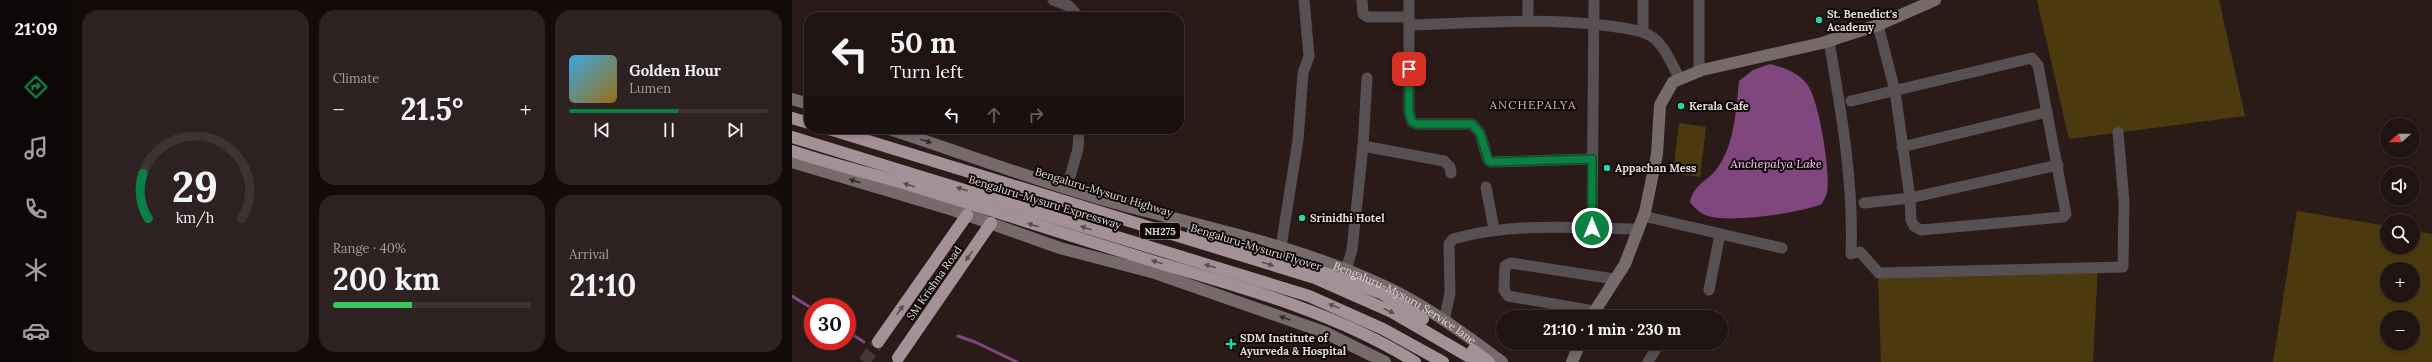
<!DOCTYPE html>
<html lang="en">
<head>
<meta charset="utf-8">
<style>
	body { margin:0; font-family:Lora,serif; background:#2d2121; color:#f1f3f6; height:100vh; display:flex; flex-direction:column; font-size:15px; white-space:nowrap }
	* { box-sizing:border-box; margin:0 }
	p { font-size:13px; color:#a29ea0 }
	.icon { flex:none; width:22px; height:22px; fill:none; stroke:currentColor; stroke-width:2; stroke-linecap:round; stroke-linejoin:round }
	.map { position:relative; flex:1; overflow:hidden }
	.drawer { display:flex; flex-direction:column; gap:10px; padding:10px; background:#120b0a; width:720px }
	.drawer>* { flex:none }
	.guide { position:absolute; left:12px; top:12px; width:380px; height:122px; border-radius:16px; box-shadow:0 2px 6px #0003,0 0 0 1px #3d3333; background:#201413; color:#f1f3f6; overflow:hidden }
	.needle { width:26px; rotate:250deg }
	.controls { position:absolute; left:1588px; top:118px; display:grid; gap:8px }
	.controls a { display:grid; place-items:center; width:40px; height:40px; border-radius:50%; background:#201413; box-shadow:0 2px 6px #0003,0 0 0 1px #3d3333; font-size:20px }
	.speed { position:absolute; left:12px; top:298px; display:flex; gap:8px; font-size:20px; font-weight:700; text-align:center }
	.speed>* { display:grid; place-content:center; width:52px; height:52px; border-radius:50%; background:#201413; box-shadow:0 2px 6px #0003,0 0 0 1px #3d3333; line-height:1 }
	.speed .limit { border:6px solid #d22; background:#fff; color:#111 }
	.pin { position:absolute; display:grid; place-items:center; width:34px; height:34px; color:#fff; margin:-17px; border-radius:8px; box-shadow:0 2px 6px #0006 }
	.me { position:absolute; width:44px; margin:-22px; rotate:0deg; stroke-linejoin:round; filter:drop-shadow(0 0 3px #0008) }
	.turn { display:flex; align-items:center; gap:14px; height:84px; padding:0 20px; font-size:18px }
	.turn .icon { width:52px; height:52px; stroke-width:2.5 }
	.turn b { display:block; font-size:28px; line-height:34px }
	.lanes { display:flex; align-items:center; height:38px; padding:0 20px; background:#0003; justify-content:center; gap:20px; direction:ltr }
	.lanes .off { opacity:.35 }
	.big { font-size:30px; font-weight:700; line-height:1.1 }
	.drawer .widget { flex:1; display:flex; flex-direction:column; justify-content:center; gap:6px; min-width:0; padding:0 14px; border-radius:16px; background:#2d2121 }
	.drawer .dial { align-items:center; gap:0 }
	.dial svg { height:104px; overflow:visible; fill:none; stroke:#3d3333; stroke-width:7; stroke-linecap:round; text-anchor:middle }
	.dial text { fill:#f1f3f6; stroke:none }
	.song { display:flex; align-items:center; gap:12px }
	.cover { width:48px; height:48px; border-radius:6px; background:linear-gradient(135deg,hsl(200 70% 55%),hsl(40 70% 35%)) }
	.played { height:4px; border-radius:2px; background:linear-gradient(90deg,#0b8043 55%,#3d3333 55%) }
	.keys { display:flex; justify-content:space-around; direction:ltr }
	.heat { display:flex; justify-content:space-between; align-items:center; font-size:22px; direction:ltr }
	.charge { height:6px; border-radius:3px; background:linear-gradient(90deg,#34c759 40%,#3d3333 0) }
	.drawer .tiles { flex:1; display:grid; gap:10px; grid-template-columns:repeat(3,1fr) }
	.widget:first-child { grid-row:span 2 }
	.trip { position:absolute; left:704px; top:310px; width:232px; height:40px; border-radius:20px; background:#201413; box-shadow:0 2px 6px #0003,0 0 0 1px #3d3333; font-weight:700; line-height:40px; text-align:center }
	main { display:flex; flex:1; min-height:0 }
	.menu { display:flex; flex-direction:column; width:72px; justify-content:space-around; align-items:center; background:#0d0808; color:#a29ea0 }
	.menu .icon { width:28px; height:28px }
	.menu .on { color:#0b8043 }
	.menu b { font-size:18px; color:#f1f3f6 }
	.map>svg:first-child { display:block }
</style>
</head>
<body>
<main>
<nav class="menu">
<b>21:09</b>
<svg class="icon on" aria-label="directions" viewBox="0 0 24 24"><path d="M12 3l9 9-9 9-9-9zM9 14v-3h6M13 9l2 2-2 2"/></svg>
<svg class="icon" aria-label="music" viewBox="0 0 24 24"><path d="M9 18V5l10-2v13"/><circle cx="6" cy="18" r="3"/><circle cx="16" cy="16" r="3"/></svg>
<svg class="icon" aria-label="phone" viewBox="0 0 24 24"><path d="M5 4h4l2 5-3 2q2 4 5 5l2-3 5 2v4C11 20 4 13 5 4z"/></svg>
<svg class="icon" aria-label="climate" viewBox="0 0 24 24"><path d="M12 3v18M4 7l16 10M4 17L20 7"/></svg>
<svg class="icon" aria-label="car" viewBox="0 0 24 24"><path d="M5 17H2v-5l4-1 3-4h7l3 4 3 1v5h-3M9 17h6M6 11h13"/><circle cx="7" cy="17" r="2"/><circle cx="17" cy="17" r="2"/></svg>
</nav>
<section class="drawer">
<div class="tiles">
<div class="widget dial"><svg viewBox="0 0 100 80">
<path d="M14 69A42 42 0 1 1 86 69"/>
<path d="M14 69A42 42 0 0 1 10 34" stroke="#0b8043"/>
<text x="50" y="56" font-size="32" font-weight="700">29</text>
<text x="50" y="72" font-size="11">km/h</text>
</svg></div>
<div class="widget"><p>Climate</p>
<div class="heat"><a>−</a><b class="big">21.5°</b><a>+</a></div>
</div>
<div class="widget">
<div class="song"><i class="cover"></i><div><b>Golden Hour</b><p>Lumen</p></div></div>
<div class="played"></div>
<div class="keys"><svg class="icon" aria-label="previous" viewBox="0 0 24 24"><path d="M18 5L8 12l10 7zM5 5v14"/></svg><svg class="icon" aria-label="pause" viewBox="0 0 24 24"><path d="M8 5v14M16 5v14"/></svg><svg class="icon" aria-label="next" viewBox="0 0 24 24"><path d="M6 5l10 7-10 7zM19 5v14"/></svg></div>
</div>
<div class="widget"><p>Range · 40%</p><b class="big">200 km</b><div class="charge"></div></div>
<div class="widget"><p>Arrival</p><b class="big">21:10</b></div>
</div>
</section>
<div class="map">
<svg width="1640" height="362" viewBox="0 0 1640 362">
	<rect width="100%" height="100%" fill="#2a1b19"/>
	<g fill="#4c3a0f" fill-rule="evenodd">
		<path d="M1245 0H1427L1453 116 1277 139Z"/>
		<path d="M887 123 914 127 908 177 881 173Z"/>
		<path d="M1505 211 1595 226V247H1621V231L1640 234V362H1481ZM1595 269H1621V295H1595ZM1595 317H1621V343H1595Z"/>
		<path d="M1306 264 1301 362H1089L1086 276Z"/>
	</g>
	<path fill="#80477e" d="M978 64C993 68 1005 72 1015 84 1027 99 1039 174 1035 192 1034 196 1032 200 1030 204 1007 213 945 222 920 217 910 215 904 210 898 202 902 183 916 182 926 167 943 143 944 109 947 81L961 70Z"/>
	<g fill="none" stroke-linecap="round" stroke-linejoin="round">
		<g stroke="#80477e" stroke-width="3">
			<path d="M0 296 21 309"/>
			<path d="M55 331 72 342"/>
			<path d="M166 336 183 342 225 362"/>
		</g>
		<path stroke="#463836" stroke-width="12" stroke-dasharray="12 6" stroke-linecap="butt" d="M72 362 86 342"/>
		<g stroke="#574f51" stroke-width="11">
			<path d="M261 0 277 6 287 17"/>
			<path d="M570 0 571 14 576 17H617"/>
			<path d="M617 0V112L620 122 625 124H680L688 133 696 160 699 162 800 159"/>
			<path d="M736 21V0"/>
			<path d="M617 25C684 23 752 17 818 26 831 28 845 29 857 35 872 43 880 65 888 79"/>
			<path d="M851 32V0"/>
			<path d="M1037 41C1049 111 1062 183 1059 254L1068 252 1087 273 1331 267 1332 202 1326 132"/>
			<path d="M907 72V0"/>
			<path d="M1059 101 1240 58 1246 65 1274 214 1271 217 1129 230 1122 226 1119 220 1118 198 1103 91 1086 25"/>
			<path d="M571 146 652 161 658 167 659 173"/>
			<path d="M1110 147 1255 112"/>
			<path d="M275 187 286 149 287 129"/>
			<path d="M694 187 702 229"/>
			<path d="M1072 203 1118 198 1266 165"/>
			<path d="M851 216 990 248"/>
			<path d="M800 228 802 0"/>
			<path d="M489 247 506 140 511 73 517 56 512 0"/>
			<path d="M554 270 560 250 571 146 575 78"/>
			<path d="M917 290 928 234"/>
			<path d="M802 311 716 296 712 290 713 266 719 263 822 279"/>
			<path d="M652 321 658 293 657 244 661 239C722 222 783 228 846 229"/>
			<path d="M856 362 867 344"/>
		</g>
		<g stroke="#766a6d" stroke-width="12">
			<path d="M0 99 17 104"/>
			<path id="s1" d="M97 129C174 154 250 183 327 204 416 228 506 246 590 285 632 304 673 334 710 362"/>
			<path d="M0 162 161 210 268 248 363 273 532 332 593 362"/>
			<path d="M799 317 833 264 853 212 865 154 868 105 881 82 910 70 1030 43 1086 25 1143 0"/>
			<path d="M780 362 788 343"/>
		</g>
		<g stroke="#a49197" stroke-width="12">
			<path d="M0 118 17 123"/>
			<path d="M37 129 523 278 600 312 686 362"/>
			<path d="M0 137 517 296 591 329 651 362"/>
			<path d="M0 151C37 164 74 172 111 183 197 209 282 237 367 263 453 288 547 314 623 362"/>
			<path d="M401 232 487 257 589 293 631 319"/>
			<path d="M86 342 175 215"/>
			<path d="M681 350 697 362"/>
			<path d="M106 358 199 223"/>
		</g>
	</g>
	<defs><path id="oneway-solid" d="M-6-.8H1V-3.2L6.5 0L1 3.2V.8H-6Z"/></defs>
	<g fill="#322a2b">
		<use href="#oneway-solid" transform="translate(134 141) rotate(18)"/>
		<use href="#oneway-solid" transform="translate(63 181) rotate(-163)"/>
		<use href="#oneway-solid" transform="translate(493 318) rotate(-161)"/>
	</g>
	<g fill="#594c4f">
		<use href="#oneway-solid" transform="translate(117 185) rotate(-162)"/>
		<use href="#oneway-solid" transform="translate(170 189) rotate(-163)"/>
		<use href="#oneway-solid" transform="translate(241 225) rotate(-162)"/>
		<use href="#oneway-solid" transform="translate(294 228) rotate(-163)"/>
		<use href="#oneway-solid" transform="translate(177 256) rotate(125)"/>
		<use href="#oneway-solid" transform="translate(365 262) rotate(-163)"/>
		<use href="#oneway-solid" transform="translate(476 264) rotate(17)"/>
		<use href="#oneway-solid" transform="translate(418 266) rotate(-163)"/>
		<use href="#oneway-solid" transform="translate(542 306) rotate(-157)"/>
		<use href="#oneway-solid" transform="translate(108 310) rotate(-55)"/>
		<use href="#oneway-solid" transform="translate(597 311) rotate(26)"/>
	</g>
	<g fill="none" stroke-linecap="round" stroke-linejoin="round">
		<defs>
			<path id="route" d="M617 69V112L620 122 625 124H680L688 133 697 162 800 159V228"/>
		</defs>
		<use href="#route" stroke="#07532c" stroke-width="10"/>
		<use href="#route" stroke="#0b8043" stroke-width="7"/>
	</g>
	<g fill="#27d5ad" stroke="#0e0807" stroke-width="1.5">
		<circle cx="1027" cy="20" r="4"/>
		<circle cx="889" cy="106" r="4"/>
		<circle cx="815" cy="168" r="4"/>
		<circle cx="510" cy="218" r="4"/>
		<path d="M437 338h4v4h4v4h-4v4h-4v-4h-4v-4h4z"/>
	</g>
	<g text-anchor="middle" stroke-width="4" stroke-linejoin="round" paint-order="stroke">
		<rect fill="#0e0807" stroke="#a49c9a" stroke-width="1" x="348" y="223" width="40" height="16" rx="3"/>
		<g font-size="10" font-weight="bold" fill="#e5dbd9">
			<text x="368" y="235">NH275</text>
		</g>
		<g font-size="11" font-weight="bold" fill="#e5dbd9" stroke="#0e0807" text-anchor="start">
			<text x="1035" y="18">St. Benedict's<tspan x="1035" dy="13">Academy</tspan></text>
			<text x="897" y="110">Kerala Cafe</text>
			<text x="823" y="172">Appachan Mess</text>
			<text x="518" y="222">Srinidhi Hotel</text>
			<text x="448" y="342">SDM Institute of<tspan x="448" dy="13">Ayurveda &amp; Hospital</tspan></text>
		</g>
		<g font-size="11" fill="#e5dbd9" stroke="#0e0807">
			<text transform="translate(312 192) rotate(17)" y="4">Bengaluru-Mysuru Highway</text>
			<text transform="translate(253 202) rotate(17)" y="4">Bengaluru-Mysuru Expressway</text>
			<text transform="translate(464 247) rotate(17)" y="4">Bengaluru-Mysuru Flyover</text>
			<text transform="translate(142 283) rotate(-55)" y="4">SM Krishna Road</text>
			<text dy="4" stroke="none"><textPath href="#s1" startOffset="546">Bengaluru-Mysuru Service lane</textPath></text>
		</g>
		<g font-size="12" letter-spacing="1" fill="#cdb9b6" stroke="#0e0807">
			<text x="741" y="109">ANCHEPALYA</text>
		</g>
		<g font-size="12" font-style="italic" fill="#fbc8f7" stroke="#0e0807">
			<text x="984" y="168">Anchepalya Lake</text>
		</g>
	</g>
</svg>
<div class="controls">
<a><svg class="needle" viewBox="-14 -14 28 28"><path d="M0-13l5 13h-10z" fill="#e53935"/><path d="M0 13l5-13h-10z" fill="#a29ea0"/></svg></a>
<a><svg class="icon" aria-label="sound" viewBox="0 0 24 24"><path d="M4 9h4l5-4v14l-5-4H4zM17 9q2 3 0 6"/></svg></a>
<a><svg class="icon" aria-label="search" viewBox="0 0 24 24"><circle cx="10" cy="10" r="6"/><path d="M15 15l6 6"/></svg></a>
<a>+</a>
<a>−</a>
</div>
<div class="speed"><div class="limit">30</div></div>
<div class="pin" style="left:617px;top:69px;background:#d93025"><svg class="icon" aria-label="arrive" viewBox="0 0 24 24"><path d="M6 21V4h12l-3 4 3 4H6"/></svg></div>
<svg class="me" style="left:800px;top:228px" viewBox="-20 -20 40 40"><circle r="17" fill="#0b8043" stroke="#fff" stroke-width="3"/><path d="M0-11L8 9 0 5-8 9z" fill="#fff"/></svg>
<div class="trip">21:10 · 1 min · 230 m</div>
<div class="guide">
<div class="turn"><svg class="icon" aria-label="left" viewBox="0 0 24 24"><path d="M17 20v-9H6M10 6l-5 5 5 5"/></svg><div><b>50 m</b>Turn left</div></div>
<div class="lanes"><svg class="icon" aria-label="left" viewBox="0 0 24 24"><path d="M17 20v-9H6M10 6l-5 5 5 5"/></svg><svg class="icon off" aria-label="ahead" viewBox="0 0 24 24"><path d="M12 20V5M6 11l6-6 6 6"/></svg><svg class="icon off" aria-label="right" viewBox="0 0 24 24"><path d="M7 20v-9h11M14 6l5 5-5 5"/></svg></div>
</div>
</div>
</main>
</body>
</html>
